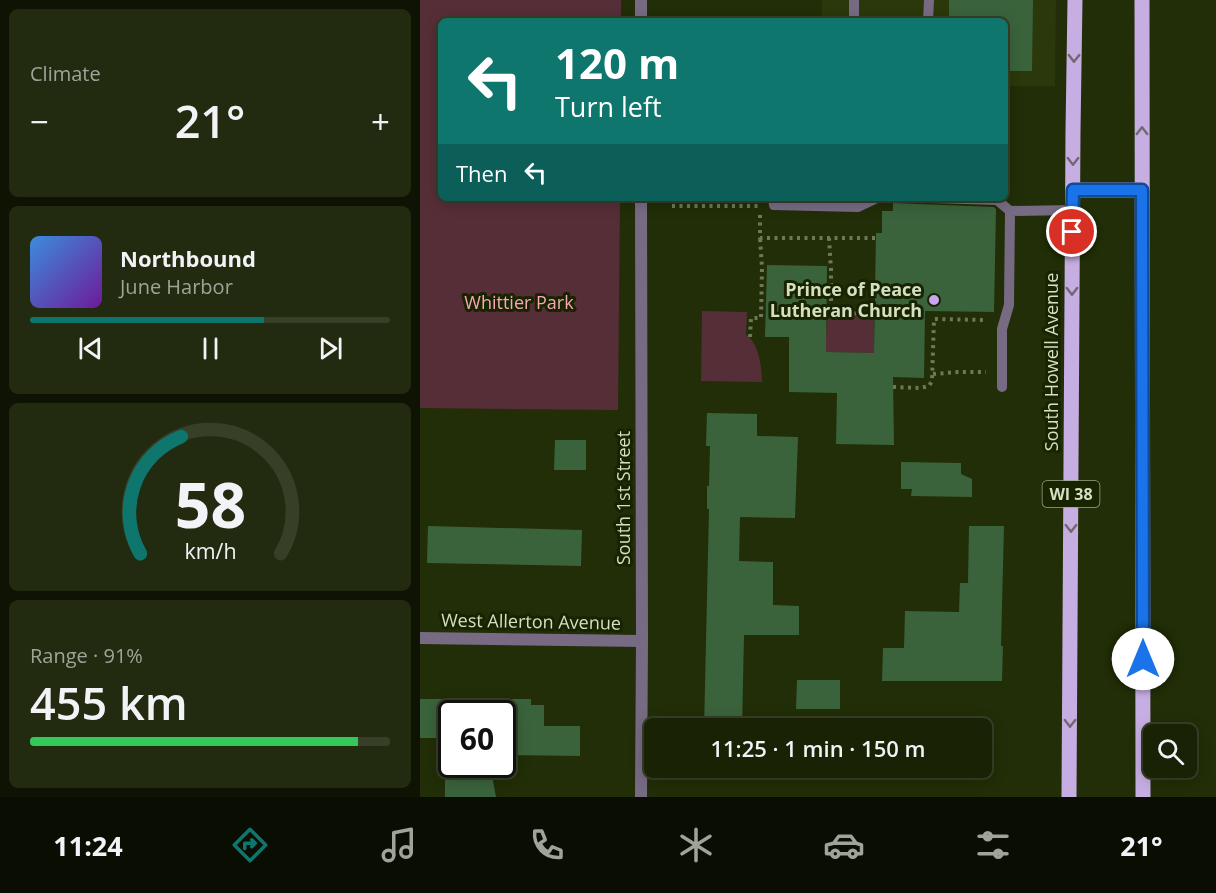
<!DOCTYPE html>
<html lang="en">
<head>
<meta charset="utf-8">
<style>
	body { margin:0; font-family:"Open Sans",sans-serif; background:#222a0f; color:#f1f3f6; height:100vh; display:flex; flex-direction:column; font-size:22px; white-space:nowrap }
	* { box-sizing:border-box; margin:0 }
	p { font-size:20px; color:#9fa49a }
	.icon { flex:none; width:33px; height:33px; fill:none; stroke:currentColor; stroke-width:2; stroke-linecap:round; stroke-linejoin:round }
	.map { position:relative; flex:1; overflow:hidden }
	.panel { display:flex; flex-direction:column; gap:9px; padding:9px; background:#0e1303; width:420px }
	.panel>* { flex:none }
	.hud { position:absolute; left:18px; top:18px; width:570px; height:183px; border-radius:9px; box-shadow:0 3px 15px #0003,0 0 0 2px #373f27; background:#0f766e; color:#fff; overflow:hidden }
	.controls { position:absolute; left:723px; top:724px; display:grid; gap:12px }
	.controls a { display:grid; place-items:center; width:54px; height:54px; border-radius:9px; background:#192205; box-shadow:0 3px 15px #0003,0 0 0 2px #373f27; font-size:30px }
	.speed { position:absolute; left:18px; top:700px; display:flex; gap:12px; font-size:30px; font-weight:700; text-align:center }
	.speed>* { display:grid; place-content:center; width:78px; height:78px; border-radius:50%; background:#192205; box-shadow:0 3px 15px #0003,0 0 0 2px #373f27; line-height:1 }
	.speed .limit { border:3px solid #111; border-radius:9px; background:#fff; color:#111 }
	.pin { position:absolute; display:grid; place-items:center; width:51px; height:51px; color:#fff; margin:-26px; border:3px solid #fff; border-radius:50%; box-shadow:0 2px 6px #0007 }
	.me { position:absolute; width:66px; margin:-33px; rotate:0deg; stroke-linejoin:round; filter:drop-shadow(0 0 4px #0008) }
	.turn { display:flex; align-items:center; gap:21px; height:126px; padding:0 18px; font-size:27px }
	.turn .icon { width:78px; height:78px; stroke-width:2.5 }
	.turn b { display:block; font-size:42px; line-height:51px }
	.then { display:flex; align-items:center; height:57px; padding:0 18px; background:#0003; gap:12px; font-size:22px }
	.big { font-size:45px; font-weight:600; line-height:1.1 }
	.panel .card { flex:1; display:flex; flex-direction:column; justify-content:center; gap:9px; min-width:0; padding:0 21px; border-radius:9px; background:#222a0f }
	.panel .dial { align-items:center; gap:0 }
	.dial svg { height:156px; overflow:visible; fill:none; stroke:#373f27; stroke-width:7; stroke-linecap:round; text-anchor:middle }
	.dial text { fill:#f1f3f6; stroke:none }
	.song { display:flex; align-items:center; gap:18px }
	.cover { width:72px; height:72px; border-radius:9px; background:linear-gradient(135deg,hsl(210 70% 55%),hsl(280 70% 35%)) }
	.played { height:6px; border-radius:3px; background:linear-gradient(90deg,#0f766e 65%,#373f27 65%) }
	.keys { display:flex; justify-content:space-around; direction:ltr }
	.heat { display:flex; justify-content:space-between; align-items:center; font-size:33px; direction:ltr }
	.charge { height:9px; border-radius:4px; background:linear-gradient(90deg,#34c759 91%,#373f27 0) }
	.trip { position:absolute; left:224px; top:718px; width:348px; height:60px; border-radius:9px; background:#192205; box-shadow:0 3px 15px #0003,0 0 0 2px #373f27; font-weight:600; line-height:60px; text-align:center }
	.tabs { display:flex; height:96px; justify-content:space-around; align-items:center; background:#0a0e02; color:#9fa49a }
	.tabs .icon { width:42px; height:42px }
	.tabs .on { color:#0f766e }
	.tabs b { font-size:27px; color:#f1f3f6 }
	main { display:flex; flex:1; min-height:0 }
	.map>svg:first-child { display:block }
</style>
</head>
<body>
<main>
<section class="panel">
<div class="card"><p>Climate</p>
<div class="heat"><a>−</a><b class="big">21°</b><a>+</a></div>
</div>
<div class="card">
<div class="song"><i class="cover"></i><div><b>Northbound</b><p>June Harbor</p></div></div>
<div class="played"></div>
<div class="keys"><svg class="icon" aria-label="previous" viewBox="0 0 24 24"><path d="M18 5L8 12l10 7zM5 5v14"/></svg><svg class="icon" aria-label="pause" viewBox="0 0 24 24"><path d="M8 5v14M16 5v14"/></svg><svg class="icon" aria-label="next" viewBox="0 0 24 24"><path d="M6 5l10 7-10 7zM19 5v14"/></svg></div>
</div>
<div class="card dial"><svg viewBox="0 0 100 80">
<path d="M14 69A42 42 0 1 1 86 69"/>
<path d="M14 69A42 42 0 0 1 35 9" stroke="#0f766e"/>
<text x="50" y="56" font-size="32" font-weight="700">58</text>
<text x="50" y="72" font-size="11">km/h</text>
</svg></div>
<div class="card"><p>Range · 91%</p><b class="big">455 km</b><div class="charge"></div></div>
</section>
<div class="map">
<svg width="796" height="797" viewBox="0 0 796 797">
	<rect width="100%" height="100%" fill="#212e07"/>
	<path fill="#2a380b" d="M402 0H636L635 86H585V21H402Z"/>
	<g fill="#562e37">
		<path d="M0 0H201V21H21V198H200L198 410 0 408Z"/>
		<path d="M282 311 327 312 326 335C339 343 342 368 342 382L281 381Z"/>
		<path d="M407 316H454V353L386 352 406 338Z"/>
	</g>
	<g fill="#3a633c">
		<path d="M529 0H613L612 71H585V21H529Z"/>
		<path d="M473 203 574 207 576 209 574 312 505 311 504 378 473 377 474 445 416 444 417 393 369 392V337H345L347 265 407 266 406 352 454 353 456 233H462V211H473Z"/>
		<path d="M287 413 337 414V436L378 437 375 518 320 517 319 561 353 562V605L379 606V635H324L322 729H284L289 509H287V486H289L290 446H286Z"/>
		<path d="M135 440H166V470H134Z"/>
		<path d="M481 462 541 463V474L552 479V497L491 496 492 489H481Z"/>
		<path d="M8 526 162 530 161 566 7 563Z"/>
		<path d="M549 526H584L581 646H583L582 681H462L463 648H484L485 611 539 612 540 583H548Z"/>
		<path d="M377 680H420V709H376Z"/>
		<rect x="0" y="699" width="25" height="39"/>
		<path d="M83 699H111V705H124V726H160V756L82 755Z"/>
		<path d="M25 765H70L76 797H25Z"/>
	</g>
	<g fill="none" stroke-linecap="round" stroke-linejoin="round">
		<g stroke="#6d7957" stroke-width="4" stroke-dasharray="3 4.5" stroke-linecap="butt">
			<path d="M252 206H338"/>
			<path d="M340 215V238H456"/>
			<path d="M409 238 411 270V313L455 314"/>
			<path d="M330 337 331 318H341L342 268 340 238"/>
			<path d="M513 374 538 372H566"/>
			<path d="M473 387 500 388 509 386 512 381 514 319 566 320"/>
		</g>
		<g stroke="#776b84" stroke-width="10">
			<path d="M434 0V21"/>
			<path d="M508 21 509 0"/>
			<path d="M353 198 354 205 438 207 457 198"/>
			<path d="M512 198 577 200 590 211"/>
			<path d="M582 387V329L589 305 590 211 653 210"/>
		</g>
		<g stroke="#776b84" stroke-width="12">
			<path d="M221 0V21"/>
			<path d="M0 638 222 641"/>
			<path d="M221 797 222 641 221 198"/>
		</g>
		<g stroke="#c6aee2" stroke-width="15">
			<path d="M722 0 723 797"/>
			<path d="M653 190H722"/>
			<path d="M649 797 653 131 655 0"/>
		</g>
	</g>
	<defs><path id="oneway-chevron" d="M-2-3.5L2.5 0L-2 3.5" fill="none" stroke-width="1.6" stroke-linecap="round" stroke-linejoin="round" transform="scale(1.5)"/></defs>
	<g stroke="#6f6971">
		<use href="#oneway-chevron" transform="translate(654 58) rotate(91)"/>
		<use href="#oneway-chevron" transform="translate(722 131) rotate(-90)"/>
		<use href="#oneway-chevron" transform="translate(653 161) rotate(90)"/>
		<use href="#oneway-chevron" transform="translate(652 291) rotate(90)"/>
		<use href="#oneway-chevron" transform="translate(651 528) rotate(90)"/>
		<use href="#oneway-chevron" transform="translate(650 723) rotate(90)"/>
	</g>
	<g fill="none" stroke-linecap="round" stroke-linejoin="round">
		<defs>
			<path id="route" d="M652 232 653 190H722L723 659"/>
		</defs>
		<use href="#route" stroke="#114b97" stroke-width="15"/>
		<use href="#route" stroke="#1a73e8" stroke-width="10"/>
	</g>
	<circle fill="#c8a6ef" stroke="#182400" stroke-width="2" cx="514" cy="300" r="6"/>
	<g text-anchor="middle" stroke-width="6" stroke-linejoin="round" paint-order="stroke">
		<rect fill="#182400" stroke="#9ca789" stroke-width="1.5" x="622.5" y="481" width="57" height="26" rx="4.5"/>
		<g font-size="16" font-weight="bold" fill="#d4dfc4">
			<text x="651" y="500">WI 38</text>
		</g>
		<g font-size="18" font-weight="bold" fill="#d4dfc4" stroke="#182400" text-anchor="end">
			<text x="502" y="296">Prince of Peace<tspan x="502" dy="21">Lutheran Church</tspan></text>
		</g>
		<g font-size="18" fill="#f5a6b7" stroke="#182400">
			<text x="99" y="309">Whittier Park</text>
		</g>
		<g font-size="18" fill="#d4dfc4" stroke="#182400">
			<text transform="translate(632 362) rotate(-90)" y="6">South Howell Avenue</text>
			<text transform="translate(204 498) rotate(-90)" y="6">South 1st Street</text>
			<text transform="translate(111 622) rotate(1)" y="6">West Allerton Avenue</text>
		</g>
	</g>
</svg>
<div class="controls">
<a><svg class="icon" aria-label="search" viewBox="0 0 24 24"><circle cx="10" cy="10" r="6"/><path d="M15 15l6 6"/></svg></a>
</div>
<div class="speed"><div class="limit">60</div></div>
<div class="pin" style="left:652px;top:232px;background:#d93025"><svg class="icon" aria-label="arrive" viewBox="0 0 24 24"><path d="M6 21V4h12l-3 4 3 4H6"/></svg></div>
<svg class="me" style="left:723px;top:659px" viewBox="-20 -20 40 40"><circle r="19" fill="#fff"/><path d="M0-13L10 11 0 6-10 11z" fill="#1a73e8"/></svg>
<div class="trip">11:25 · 1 min · 150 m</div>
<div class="hud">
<div class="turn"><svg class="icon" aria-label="left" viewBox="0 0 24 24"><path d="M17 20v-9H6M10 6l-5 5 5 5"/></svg><div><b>120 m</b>Turn left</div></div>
<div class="then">Then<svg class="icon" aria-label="left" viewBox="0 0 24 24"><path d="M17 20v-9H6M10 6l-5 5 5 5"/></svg></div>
</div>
</div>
</main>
<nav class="tabs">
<b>11:24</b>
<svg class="icon on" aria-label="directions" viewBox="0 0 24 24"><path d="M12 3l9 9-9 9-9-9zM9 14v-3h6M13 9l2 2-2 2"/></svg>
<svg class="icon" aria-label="music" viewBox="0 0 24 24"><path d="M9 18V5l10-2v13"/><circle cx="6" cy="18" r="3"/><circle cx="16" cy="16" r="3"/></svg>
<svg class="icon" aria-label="phone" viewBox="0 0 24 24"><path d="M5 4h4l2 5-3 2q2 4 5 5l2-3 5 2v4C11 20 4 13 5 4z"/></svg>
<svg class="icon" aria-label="climate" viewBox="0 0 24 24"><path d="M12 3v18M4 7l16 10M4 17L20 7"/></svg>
<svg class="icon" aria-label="car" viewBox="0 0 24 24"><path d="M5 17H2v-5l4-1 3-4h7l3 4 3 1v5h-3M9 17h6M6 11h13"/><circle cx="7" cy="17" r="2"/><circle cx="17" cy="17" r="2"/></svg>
<svg class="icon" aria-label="filters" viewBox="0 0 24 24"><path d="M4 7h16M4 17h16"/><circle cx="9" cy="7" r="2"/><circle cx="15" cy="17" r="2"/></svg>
<b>21°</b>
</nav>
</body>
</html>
